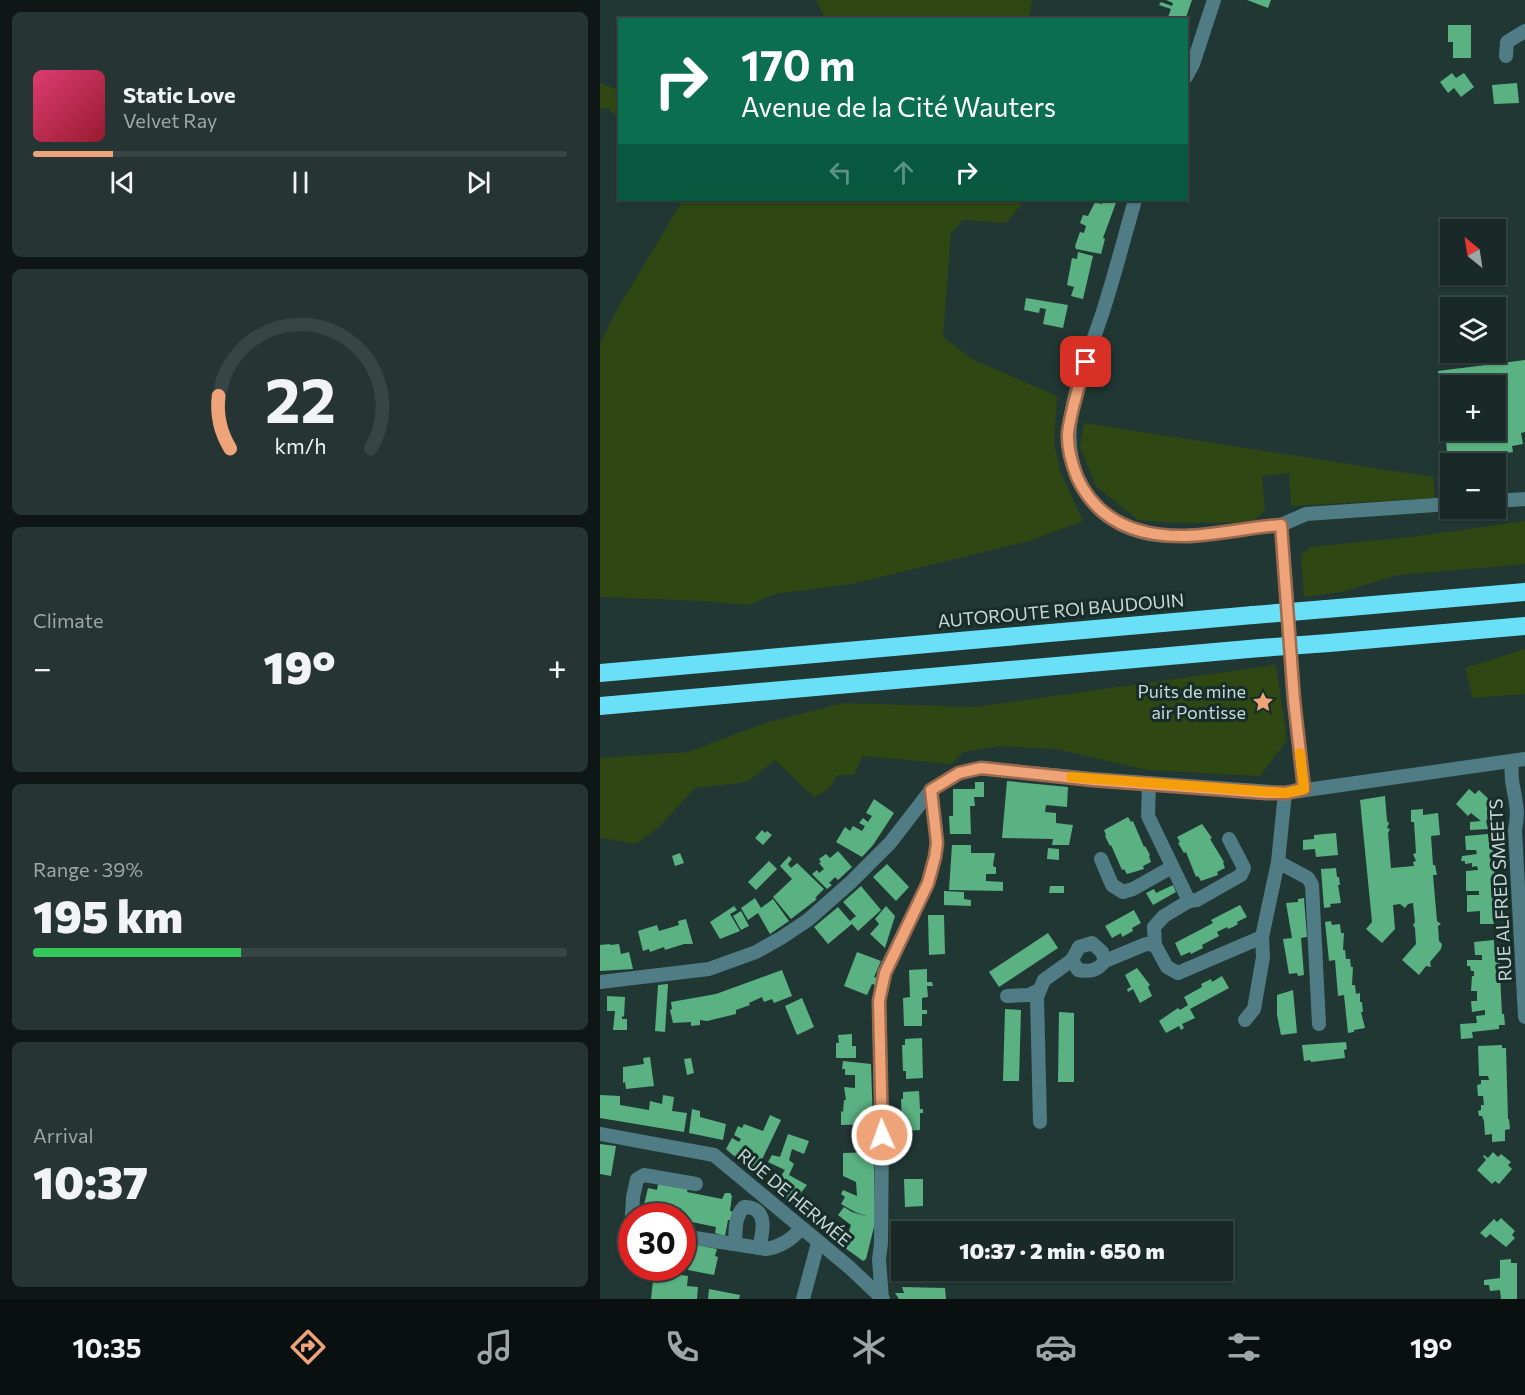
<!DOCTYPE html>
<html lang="en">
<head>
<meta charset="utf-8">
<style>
	body { margin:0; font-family:Commissioner,sans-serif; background:#263533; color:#f1f3f6; height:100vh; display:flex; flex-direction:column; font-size:22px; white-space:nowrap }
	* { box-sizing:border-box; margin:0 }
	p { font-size:20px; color:#9fa6a7 }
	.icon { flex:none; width:33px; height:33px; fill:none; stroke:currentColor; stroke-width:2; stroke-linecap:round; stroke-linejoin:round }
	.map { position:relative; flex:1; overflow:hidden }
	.side { display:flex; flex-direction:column; gap:12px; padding:12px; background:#0e1715; width:600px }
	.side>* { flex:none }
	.hud { position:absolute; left:18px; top:18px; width:570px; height:183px; border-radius:0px; box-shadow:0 2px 4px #0004,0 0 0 2px #374544; background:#0b6e4f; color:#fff; overflow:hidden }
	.needle { width:39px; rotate:330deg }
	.tools { position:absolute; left:840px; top:219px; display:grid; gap:12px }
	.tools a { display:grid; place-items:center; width:66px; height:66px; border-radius:0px; background:#192927; box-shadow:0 2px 4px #0004,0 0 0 2px #374544; font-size:30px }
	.speed { position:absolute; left:18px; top:1203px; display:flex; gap:12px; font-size:30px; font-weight:700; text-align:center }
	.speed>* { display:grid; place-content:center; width:78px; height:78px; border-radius:50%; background:#192927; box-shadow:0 2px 4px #0004,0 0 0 2px #374544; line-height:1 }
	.speed .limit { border:9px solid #d22; background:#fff; color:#111 }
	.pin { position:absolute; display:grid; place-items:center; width:51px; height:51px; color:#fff; margin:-26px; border-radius:12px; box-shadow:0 3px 9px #0006 }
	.me { position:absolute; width:66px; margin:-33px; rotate:358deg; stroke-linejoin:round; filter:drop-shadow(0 0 4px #0008) }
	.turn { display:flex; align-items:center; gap:21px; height:126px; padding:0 24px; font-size:27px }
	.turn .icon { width:78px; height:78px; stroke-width:2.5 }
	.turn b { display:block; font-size:42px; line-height:51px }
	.lanes { display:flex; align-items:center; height:57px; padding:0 24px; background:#0003; justify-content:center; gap:30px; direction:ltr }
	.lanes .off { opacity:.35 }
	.big { font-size:45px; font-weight:800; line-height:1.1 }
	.side .card { flex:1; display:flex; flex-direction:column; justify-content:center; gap:9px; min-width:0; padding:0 21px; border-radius:9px; background:#263533 }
	.side .dial { align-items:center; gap:0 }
	.dial svg { height:156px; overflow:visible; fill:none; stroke:#374544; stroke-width:7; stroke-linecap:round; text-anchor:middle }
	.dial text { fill:#f1f3f6; stroke:none }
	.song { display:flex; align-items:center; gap:18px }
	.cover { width:72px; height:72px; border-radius:9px; background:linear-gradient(135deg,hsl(340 70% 55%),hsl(350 70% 35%)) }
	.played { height:6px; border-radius:3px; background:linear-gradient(90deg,#efa378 15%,#374544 15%) }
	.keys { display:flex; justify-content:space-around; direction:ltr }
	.heat { display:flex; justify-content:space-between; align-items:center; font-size:33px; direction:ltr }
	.charge { height:9px; border-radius:4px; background:linear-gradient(90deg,#34c759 39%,#374544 0) }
	.trip { position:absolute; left:291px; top:1221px; width:342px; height:60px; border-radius:0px; background:#192927; box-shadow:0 2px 4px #0004,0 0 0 2px #374544; font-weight:800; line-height:60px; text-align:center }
	.menu { display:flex; height:96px; justify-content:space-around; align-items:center; background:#0a1010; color:#9fa6a7 }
	.menu .icon { width:42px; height:42px }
	.menu .active { color:#efa378 }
	.menu b { font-size:27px; color:#f1f3f6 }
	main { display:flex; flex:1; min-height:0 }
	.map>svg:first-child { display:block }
</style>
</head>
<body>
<main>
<section class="side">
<div class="card">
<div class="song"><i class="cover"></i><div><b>Static Love</b><p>Velvet Ray</p></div></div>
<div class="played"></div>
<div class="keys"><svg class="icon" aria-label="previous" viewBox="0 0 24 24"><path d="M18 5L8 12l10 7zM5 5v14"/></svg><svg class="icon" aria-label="pause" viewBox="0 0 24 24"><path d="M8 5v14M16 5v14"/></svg><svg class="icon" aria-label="next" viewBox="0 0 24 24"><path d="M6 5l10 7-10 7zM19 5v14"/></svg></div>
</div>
<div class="card dial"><svg viewBox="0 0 100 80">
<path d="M14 69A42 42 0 1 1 86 69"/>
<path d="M14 69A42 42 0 0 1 8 42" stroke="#efa378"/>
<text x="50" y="56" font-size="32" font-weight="700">22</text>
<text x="50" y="72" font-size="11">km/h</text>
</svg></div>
<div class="card"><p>Climate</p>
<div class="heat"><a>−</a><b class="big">19°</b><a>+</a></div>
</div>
<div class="card"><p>Range · 39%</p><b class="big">195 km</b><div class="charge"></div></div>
<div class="card"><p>Arrival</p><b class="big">10:37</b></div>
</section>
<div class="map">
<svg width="925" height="1299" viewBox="0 0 925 1299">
	<rect width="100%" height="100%" fill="#213734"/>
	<g fill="#2f4713">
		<path d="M216 0H432L429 19 226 20Z"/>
		<path d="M0 83 19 90V119L8 108 0 109Z"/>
		<path d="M81 200H425L406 223 363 220 351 233 343 337 372 359 457 396 454 443 460 471 483 521 429 541 252 584 175 594 149 605 101 601 0 597V344L15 313 81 203Z"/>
		<path d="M484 423 833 477 835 498 691 506 689 473 662 476 665 510 655 520 640 522 578 523 538 520 496 486 480 447Z"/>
		<path d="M925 521V564L798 575 742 592 704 597 701 555 710 547 819 536Z"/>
		<path d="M925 649V694L873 698 865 668Z"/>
		<path d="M676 665 687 740 660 776 547 770 456 749 399 746 363 752 352 764 262 756 254 775H238L229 789 214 797 175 760 147 782 95 788 59 827 36 844 0 838V758L88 752 165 723 244 703 374 707Z"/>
	</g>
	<g fill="#5ab282" fill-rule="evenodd">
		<path d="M566 0H592L585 20H567L571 9 559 5 561 2 572 6 573 3Z"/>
		<path d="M647 0H671L668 8Z"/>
		<path d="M848 25H871V58H853V42H848Z"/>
		<path d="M852 73 856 78 864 73 874 87 861 97 854 88 848 93 840 82Z"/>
		<path d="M917 83 919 103 894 104 892 85Z"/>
		<path d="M504 200H517L503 238 505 239 501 254 476 249 475 246 480 232 484 233 486 226 480 223 483 215 488 216 495 202 502 204Z"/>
		<path d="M478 252 493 256 483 299 471 296 474 287 467 285 472 258 477 259Z"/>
		<path d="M426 298 468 305 463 328 443 324 446 309 440 308 439 313 424 310Z"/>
		<path d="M925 360V432L921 433 923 444 912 446 913 452 848 460 838 371ZM850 386H896V430H850Z"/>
		<path d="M407 781 468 787 467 807 446 805 445 812 456 813V823L473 825 469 845H452L453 839 402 838Z"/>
		<path d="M375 782H384V797H374L375 806H370L371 834H350L349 816H353V789H375Z"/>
		<path d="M869 789 875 794 879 790 893 803 890 807 894 811 886 821 888 829 870 830V822L881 821 871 813 868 816 856 804Z"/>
		<path d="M785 796 787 821 789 823 787 828 790 829 788 833 791 868 814 866 813 862 816 861 813 854 816 853 814 822H811V810L823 809V815L838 813 840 835 831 836 833 865H835L837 875H833L837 921 841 924 838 926 839 941 842 944 841 949 830 962 831 967 826 966 819 975 802 960 816 944 815 928 813 925 815 922 813 903 808 904 805 908 800 904 793 905 795 929 782 943 766 929 772 922 760 800Z"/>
		<path d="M274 799 294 813 273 845 262 857 236 842 245 827 250 831 253 826 262 831 265 826 259 823 263 818 268 822 272 816 266 813Z"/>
		<path d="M528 817 531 822 533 821 544 847 545 846 550 855 549 856 551 862 543 866 544 869 527 874 524 869 522 870 511 845 510 846 505 836 506 835 504 830Z"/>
		<path d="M602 824 612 838 610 839 624 862 623 863 625 868 617 872 618 875 601 881 598 876 596 877 586 852 584 853 578 843 580 842 577 837Z"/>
		<path d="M162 830 165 833 167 831 172 835 163 845 155 838Z"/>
		<path d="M736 833 738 855 716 857 715 849 703 850V840L714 839V835Z"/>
		<path d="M888 834 889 839H895V849H893L898 919 893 920 894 924H880V911L867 912V895H879V891H866V871L878 870 877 866 872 867V863L865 864V861H861L862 856 877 854 876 850H866L865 836Z"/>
		<path d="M352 845H371V853H395L393 865 394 867H396V874H386V881L403 882V891L349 890Z"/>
		<path d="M448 848 459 849V860L447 859Z"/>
		<path d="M238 851 252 867 238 880 235 877 229 883 232 885 227 889 212 874 217 870 219 873 224 869 219 863 221 862 219 859 226 854 230 858Z"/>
		<path d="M80 853 84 863 75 866 72 856Z"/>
		<path d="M189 856 192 859 188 864 191 868 197 863 224 889 215 898 217 899 191 919 173 897 192 879 180 866Z"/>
		<path d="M169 861 177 869 156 890 148 882Z"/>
		<path d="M287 864 309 887 296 901 273 877Z"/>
		<path d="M736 868 737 877H739L740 885H738L741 903 730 904 731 907 724 908 721 869Z"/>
		<path d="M573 885 576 892 553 905 546 893 554 889 556 893Z"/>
		<path d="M261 886 281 910 258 931 252 924 228 944 214 927 238 907 250 921 256 916 243 902Z"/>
		<path d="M450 886H464V893H449Z"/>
		<path d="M344 891 364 892V899L371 900V906L344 905Z"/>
		<path d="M155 898 161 908 173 899 189 921 170 934 158 913 148 920 141 908Z"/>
		<path d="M704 898 707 937 701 938 704 975 698 976 697 973 689 974 683 939 692 938 686 903 698 902V899Z"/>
		<path d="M640 905 647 917 637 922 638 924 633 927 628 929 627 927 617 932 619 936 602 945 603 948 591 954 590 952 581 956 575 943 613 923 611 920Z"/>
		<path d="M134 906 137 910 130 914 140 931 120 939 110 922Z"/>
		<path d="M286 906 295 916 285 948 270 934 279 924 275 919Z"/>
		<path d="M534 910 541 923 532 928 533 931 522 937 521 933 512 938 505 926Z"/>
		<path d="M141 911 149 926 141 930 133 916Z"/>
		<path d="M328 915H344L345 954 329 955Z"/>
		<path d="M86 919 93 944H84L65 950 64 947 50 952 49 949 43 951 38 931 57 925 59 931 79 925 78 921Z"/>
		<path d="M731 921 732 925 740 924 741 933H744L743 950H745L746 959H750L751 967H753L752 985H755L756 994 760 993V1002H762L763 1012H761L765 1028 754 1030V1032L748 1033 744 995 738 996 735 960 729 961 725 922Z"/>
		<path d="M448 933 458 948 399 987 389 972Z"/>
		<path d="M894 940V945L900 944 901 954H899L902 1014H904L905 1025H899V1029L872 1032 873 1038 861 1039 860 1024 877 1023 876 1016 885 1015V1010L872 1012 871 1001H877V991H871L872 976H874V971H871L870 966H867V960H882V955H875L874 942Z"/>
		<path d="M10 944V945L19 944 21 954 29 952 33 969 0 971V945Z"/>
		<path d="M257 952 281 961 274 977 278 978 276 985 272 984 267 995 244 986Z"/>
		<path d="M537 968 550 985 548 987 552 996 540 1003 533 989 528 992 527 989 531 987 525 975Z"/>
		<path d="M327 969V982H332L333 986H327L328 997 322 998V1010H327V1014H322V1026H304L303 998 310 997 309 970Z"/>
		<path d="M182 970 192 996 174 1003 172 999 164 1002 162 997 149 1003 150 1005 136 1010V1014L107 1021 100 1020V1025L91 1026V1022L73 1023 70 1010 72 1009 71 1002 116 994Z"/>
		<path d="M622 976 629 988 590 1009 595 1018 582 1024 584 1028 581 1030 579 1026 566 1033 559 1021 578 1008 580 1010 588 1005 584 997 602 987 601 984 611 979 612 982Z"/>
		<path d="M68 984 65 1032 55 1031 58 985Z"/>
		<path d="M693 990 697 1033 681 1035 677 1015V995Z"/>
		<path d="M7 996 25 997 24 1017 22 1016V1019H27V1030H13L15 1011H7Z"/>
		<path d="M202 998 214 1027 197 1035 185 1006Z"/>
		<path d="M405 1009 421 1010 419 1081H403Z"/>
		<path d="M459 1012 474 1013V1082H458Z"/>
		<path d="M252 1034V1046H256V1058H236V1043H239L238 1035Z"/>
		<path d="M322 1038 323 1078 306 1079V1071H303L302 1045H305V1039Z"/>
		<path d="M746 1042 747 1049 744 1050 745 1058 711 1062 710 1060 704 1061 702 1045Z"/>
		<path d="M902 1045V1048H906L908 1119H909L910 1129 905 1130V1141L892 1142V1134L885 1135 884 1121 882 1116H879L878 1111 881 1110V1105H884L883 1096H878L877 1085 881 1084V1080H889L888 1076H879L878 1046Z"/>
		<path d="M50 1057 54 1086 26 1089 25 1082 23 1083V1067L44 1064 43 1058Z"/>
		<path d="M91 1058 94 1073 87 1075 84 1059Z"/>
		<path d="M243 1061 271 1064 273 1124 241 1125V1111L243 1112 244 1100H246L244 1087 255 1088V1075H245V1069H242Z"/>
		<path d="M319 1091 320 1109H323V1113H320V1130L304 1131V1124H302L301 1099H303V1092Z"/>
		<path d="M0 1095 20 1096V1105L49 1110 50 1101 62 1104 63 1095 74 1097 72 1111 87 1113 84 1132 0 1118Z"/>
		<path d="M92 1109 100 1111V1117L126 1124 123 1140 89 1133Z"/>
		<path d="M170 1115 181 1120 155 1174 126 1149 132 1138 139 1142 141 1139 134 1135 138 1126 142 1128 144 1124 163 1131Z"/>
		<path d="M188 1134 209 1141 204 1154 192 1149 189 1160 194 1164 189 1175 207 1185 192 1204 173 1188 185 1170 168 1162 172 1155 180 1157Z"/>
		<path d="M0 1144 16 1146 11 1176 0 1174Z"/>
		<path d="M274 1152 275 1223 266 1259 263 1261 230 1237 234 1231 246 1241 251 1225 238 1215 244 1207 252 1212 269 1217 255 1212 241 1204 245 1197 241 1194 243 1190 257 1196 256 1182 243 1176V1153Z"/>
		<path d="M893 1152 898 1157 901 1154 911 1162 908 1165 912 1169 899 1184 895 1181 892 1184 877 1170 886 1160 883 1156 884 1155 888 1158Z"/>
		<path d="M59 1179 89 1185 87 1192 122 1199 125 1193H130L132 1196 130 1211 134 1212 132 1220H128L125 1236 115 1233 116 1227 82 1220V1216H51L52 1211 43 1209 48 1188 57 1190Z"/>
		<path d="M304 1179H323V1206L305 1207Z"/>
		<path d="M901 1218 915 1231 912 1235 915 1238 906 1247 890 1234 886 1238 880 1233 894 1219 897 1222Z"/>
		<rect x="293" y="1219" width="21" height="10"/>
		<path d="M292 1232H302V1250H293Z"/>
		<path d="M93 1244 117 1249 115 1256 118 1257 114 1275 88 1270Z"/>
		<path d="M911 1259V1263H917V1299H901L900 1290 890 1291 889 1285H884V1280L900 1278V1260Z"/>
		<path d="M54 1271 88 1276 87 1286 98 1287 97 1299H51Z"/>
		<path d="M302 1287 345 1288 346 1299H299L295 1293H304Z"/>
		<path d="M109 1289 140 1295 139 1299H108Z"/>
	</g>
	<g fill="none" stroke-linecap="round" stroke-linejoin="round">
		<g stroke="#507c85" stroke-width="14">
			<path d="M906 56 907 42 925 31"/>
			<path d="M586 77 593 64 614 0"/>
			<path d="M535 200C525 235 516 270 505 305 487 365 447 434 486 493 500 515 523 529 549 534 592 541 638 528 681 525L694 700 704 789"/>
			<path d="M896 501 925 499"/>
			<path d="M681 525 706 514 850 504"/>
			<path d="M911 761C912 769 911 778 913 786 916 803 919 812 915 830L925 1017"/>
			<path d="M549 783 548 816 589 901 564 916 554 927 555 945"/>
			<path d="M501 859 512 885 523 892 533 889 572 867"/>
			<path d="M678 862 708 878 712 885 719 1024"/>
			<path d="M589 901 597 900 641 875 644 868 629 839"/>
			<path d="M505 961C497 971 490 972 478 970L472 960 479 947 492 943 502 952 505 961 546 944 555 945 567 967 578 973 662 937"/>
			<path d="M0 982 109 969 156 952 181 938 208 920 251 882 290 843 331 790 359 773 381 768 493 779 685 793 925 759"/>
			<path d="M407 996 429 995 439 990"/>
			<path d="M645 1020 654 1009 663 957 662 937 678 862 685 793"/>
			<path d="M440 1122 437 997 444 980 472 960"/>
			<path d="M0 1134 114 1155 249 1267 283 1299"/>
			<path d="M32 1216 33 1197 37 1179 44 1175 96 1184"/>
			<path d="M82 1236 166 1249C181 1247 191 1240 201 1229"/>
			<path d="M135 1243C136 1230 134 1217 144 1207 169 1207 163 1232 159 1248"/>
			<path d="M203 1299 218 1243"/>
			<path d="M282 1299 279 1259 281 1243 282 1135 279 1001 284 973 328 883 335 857 337 843 331 790"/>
		</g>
		<g stroke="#69e0f8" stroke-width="18">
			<path d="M726 609 925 592"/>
			<path d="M729 643 925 626"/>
			<path d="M0 673 653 615"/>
			<path d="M0 706 660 648"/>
		</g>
		<g stroke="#69e0f8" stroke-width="18">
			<path d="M653 615 726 609"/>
			<path d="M660 648 729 643"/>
		</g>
	</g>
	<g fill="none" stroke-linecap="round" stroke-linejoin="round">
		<defs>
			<path id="route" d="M282 1135 279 1001 285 973 328 883 335 857 337 843 331 790 359 773 381 768 493 780 667 793H686L704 789 694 700 681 525C650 527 618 535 586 536 539 537 498 523 477 477 472 464 467 448 468 433 471 409 479 386 486 362"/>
		</defs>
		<use href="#route" stroke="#9b6a4e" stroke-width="15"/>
		<use href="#route" stroke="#efa378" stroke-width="10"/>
		<path stroke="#f59e0b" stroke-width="10" d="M471 777 686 793 704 789 700 753"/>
	</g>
	<defs>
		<symbol id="sight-bare" viewBox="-9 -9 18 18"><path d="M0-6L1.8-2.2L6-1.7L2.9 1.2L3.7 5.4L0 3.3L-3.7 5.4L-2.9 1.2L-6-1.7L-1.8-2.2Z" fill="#efa378" stroke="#172d2a" stroke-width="2.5" paint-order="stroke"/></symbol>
	</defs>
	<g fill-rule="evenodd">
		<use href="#sight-bare" x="648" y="687" width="30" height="30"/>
	</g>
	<g text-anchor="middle" stroke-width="6" stroke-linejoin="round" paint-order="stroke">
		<g font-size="18" fill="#cad8d5" stroke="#172d2a">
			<text transform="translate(461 611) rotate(-5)" y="6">AUTOROUTE ROI BAUDOUIN</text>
			<text transform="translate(901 890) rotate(-93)" y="6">RUE ALFRED SMEETS</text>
			<text transform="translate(194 1198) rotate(40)" y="6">RUE DE HERMÉE</text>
		</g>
		<g font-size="18" fill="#cad8d5" stroke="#172d2a" text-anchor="end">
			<text x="646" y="698">Puits de mine<tspan x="646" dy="21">air Pontisse</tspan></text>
		</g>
	</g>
</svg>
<div class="tools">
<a><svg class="needle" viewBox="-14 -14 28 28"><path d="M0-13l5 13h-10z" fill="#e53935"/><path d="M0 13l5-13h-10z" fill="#9fa6a7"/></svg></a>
<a><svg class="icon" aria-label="layers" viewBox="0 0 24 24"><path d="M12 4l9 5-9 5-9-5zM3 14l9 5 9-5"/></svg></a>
<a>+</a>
<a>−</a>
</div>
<div class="speed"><div class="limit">30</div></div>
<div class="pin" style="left:486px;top:362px;background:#d93025"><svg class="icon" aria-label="arrive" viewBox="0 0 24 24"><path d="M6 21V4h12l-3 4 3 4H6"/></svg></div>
<svg class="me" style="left:282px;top:1135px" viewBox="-20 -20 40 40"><circle r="17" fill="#efa378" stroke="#fff" stroke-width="3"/><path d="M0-11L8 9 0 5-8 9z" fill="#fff"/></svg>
<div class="trip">10:37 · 2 min · 650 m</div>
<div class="hud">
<div class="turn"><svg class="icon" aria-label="right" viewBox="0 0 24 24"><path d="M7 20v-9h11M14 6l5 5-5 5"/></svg><div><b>170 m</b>Avenue de la Cité Wauters</div></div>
<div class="lanes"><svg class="icon off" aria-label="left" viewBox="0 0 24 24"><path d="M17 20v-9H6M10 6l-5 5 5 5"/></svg><svg class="icon off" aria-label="ahead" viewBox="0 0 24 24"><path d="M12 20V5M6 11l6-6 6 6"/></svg><svg class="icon" aria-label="right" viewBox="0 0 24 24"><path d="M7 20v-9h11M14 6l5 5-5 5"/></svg></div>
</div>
</div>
</main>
<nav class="menu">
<b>10:35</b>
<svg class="icon active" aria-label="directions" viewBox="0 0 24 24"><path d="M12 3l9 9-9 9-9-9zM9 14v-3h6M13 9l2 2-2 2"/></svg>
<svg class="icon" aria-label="music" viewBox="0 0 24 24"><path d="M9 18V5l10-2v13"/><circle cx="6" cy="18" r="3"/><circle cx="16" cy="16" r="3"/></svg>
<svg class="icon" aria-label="phone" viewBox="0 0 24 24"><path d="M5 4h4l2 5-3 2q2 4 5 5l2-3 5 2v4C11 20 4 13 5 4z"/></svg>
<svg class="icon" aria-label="climate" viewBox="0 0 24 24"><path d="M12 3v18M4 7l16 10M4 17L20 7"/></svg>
<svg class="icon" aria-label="car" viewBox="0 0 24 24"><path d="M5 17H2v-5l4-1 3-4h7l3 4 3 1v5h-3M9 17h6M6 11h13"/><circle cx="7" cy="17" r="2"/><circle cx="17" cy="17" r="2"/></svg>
<svg class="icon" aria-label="filters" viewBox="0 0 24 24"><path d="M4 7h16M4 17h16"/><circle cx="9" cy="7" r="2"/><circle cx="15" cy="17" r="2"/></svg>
<b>19°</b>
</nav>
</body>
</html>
